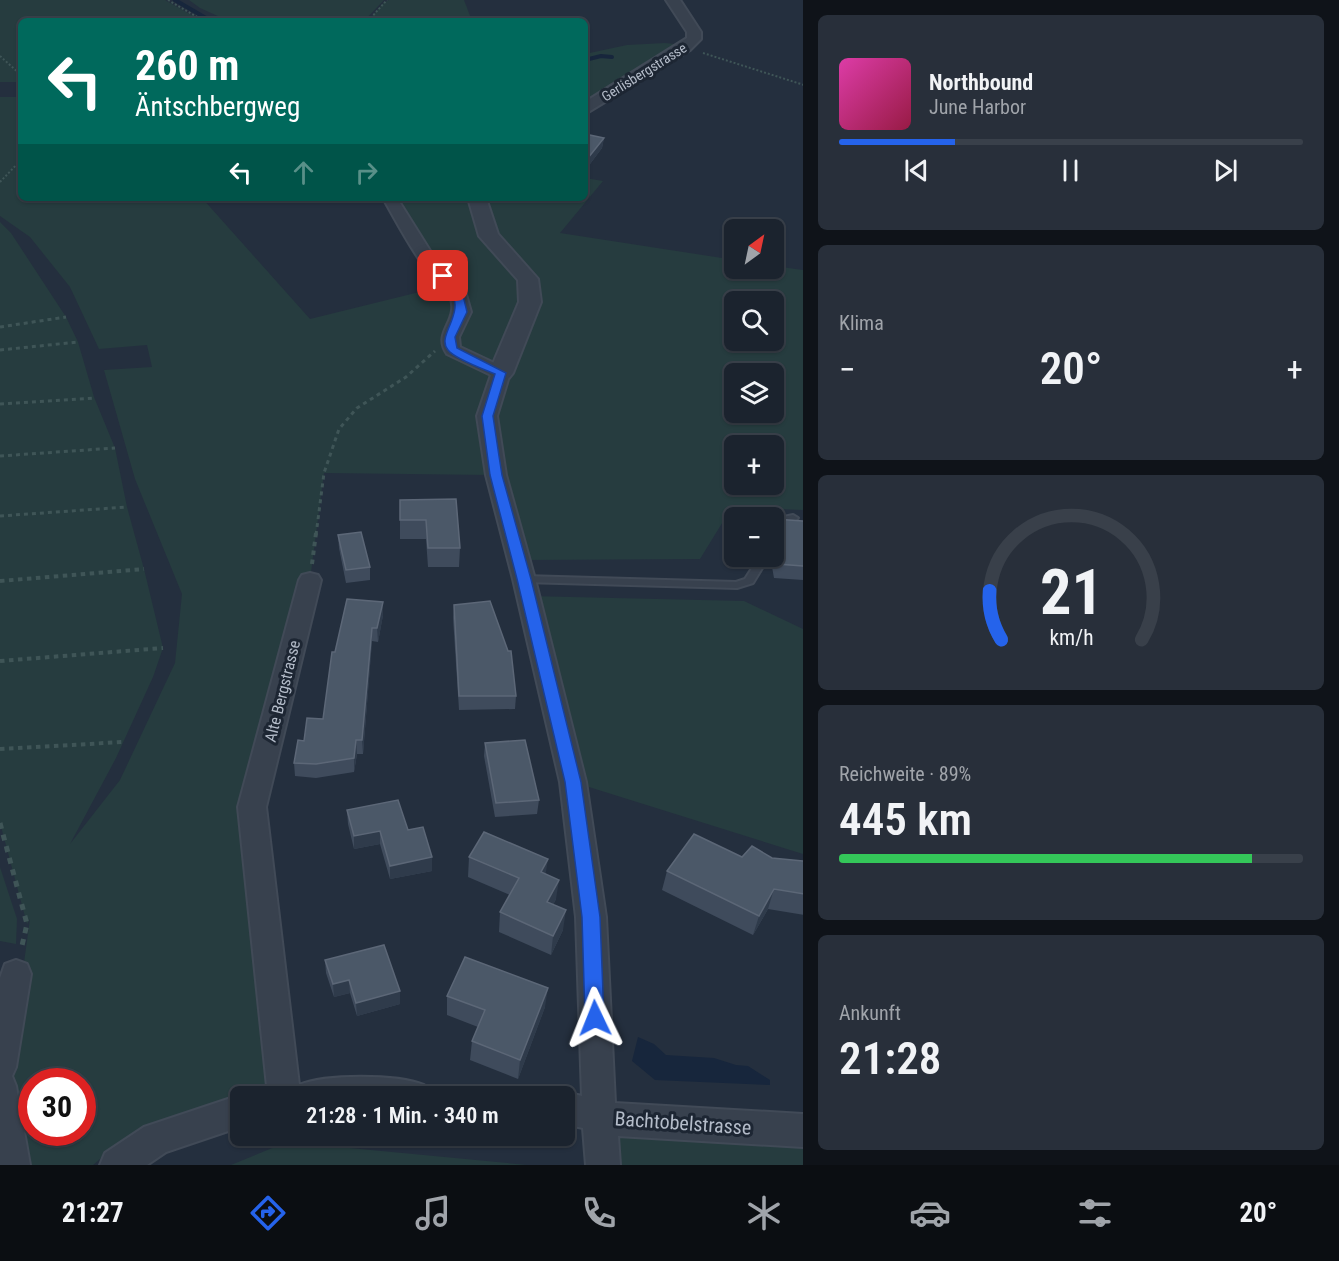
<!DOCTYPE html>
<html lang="de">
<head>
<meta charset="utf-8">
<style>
	body { margin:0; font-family:"Roboto Condensed",sans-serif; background:#282f3a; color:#f1f3f6; height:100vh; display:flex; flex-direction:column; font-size:22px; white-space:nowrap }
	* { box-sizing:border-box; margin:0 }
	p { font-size:20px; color:#a0a4aa }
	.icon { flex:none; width:33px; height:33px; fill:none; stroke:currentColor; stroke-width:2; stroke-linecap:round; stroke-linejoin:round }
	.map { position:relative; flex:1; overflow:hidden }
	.details { display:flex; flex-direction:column; gap:15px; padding:15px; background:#0f1319; width:536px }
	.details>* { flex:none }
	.top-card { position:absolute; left:18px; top:18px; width:570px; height:183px; border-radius:9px; box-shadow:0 2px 4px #0004,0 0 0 2px #39404a; background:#00695c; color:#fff; overflow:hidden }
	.needle { width:39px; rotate:33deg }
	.tools { position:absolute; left:724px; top:219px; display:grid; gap:12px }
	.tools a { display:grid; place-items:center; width:60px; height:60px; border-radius:9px; background:#1b232e; box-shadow:0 2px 4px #0004,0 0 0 2px #39404a; font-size:30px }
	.speed { position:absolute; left:18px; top:1068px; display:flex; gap:12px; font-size:30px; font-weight:700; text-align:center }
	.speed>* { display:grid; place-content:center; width:78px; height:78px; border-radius:50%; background:#1b232e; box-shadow:0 2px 4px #0004,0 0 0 2px #39404a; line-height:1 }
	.speed .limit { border:9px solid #d22; background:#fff; color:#111 }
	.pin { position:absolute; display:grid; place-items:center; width:51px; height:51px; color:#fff; margin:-26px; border-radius:12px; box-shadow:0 3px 9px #0006 }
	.me { position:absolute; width:66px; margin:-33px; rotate:358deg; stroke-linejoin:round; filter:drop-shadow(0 0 4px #0008) }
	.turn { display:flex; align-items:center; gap:21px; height:126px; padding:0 18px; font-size:27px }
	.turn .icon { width:78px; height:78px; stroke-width:2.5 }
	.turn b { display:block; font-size:42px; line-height:51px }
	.lanes { display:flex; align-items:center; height:57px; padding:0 18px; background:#0003; justify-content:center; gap:30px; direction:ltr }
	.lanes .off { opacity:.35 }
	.big { font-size:45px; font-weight:600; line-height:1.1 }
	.details .card { flex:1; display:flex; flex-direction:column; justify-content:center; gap:9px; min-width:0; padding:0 21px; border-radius:9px; background:#282f3a }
	.details .dial { align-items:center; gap:0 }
	.dial svg { height:156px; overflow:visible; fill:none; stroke:#39404a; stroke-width:7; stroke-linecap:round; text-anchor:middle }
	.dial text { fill:#f1f3f6; stroke:none }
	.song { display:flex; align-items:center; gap:18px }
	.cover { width:72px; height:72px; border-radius:9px; background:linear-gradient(135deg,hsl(320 70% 55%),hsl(340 70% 35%)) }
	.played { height:6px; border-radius:3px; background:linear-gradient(90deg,#2563eb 25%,#39404a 25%) }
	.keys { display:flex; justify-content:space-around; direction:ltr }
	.heat { display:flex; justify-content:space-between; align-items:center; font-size:33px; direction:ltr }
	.charge { height:9px; border-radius:4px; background:linear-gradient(90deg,#34c759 89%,#39404a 0) }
	.trip { position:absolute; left:230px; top:1086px; width:345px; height:60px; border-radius:9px; background:#1b232e; box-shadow:0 2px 4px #0004,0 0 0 2px #39404a; font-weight:600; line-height:60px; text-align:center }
	.tabs { display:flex; height:96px; justify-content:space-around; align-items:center; background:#0b0e12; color:#a0a4aa }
	.tabs .icon { width:42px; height:42px }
	.tabs .on { color:#2563eb }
	.tabs b { font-size:27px; color:#f1f3f6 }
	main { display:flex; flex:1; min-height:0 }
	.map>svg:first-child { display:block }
</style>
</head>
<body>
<main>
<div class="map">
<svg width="804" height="1165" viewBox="0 0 804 1165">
	<rect width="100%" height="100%" fill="#242f3e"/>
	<g fill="#263c3f" fill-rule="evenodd">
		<path d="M0 0H165L202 21H21V82H0Z"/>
		<path d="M189 0H384L364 21H218L214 19 220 17 200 8Z"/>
		<path d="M389 0H464L472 21H368L383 3Z"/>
		<path d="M665 43 684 45 585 105V54L627 45Z"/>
		<path d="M0 97H21V198H202L310 319 456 283 434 259 397 198H471L521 279 522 301 500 357 490 475 324 473 310 580 252 807 284 1096H240L204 1108 122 1140 93 1165H26L9 1072 30 919 27 924 0 823V222L11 233 66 317 78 342 94 397 115 448 127 507 144 569 163 648 153 677 116 758 70 844 120 780 175 663 182 594 135 479 104 370 152 367 147 345 99 349 70 287 30 237 0 216ZM32 1082H82V1132H32Z"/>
		<path d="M585 178 603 181 560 233 735 260V268H774V266L803 270V510L732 507 700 559 526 560 493 418 534 303 493 236 481 198H585ZM735 302H774V340H735ZM735 374H774V412H735ZM735 446H774V484H735Z"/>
		<path d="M528 596 744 601 803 629V854L573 782Z"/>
		<path d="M0 867 17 919 16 944 0 941Z"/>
		<path d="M623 1121 803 1131V1165H603Z"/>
		<path d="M287 1142 527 1165H231Z"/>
	</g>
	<path fill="#17263c" d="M638 1037 654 1044 666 1055 714 1058 736 1065 748 1066 770 1080V1085L655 1080 632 1061Z"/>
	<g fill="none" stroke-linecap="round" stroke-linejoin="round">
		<g stroke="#17263c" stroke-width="4">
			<path d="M175 0 211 21"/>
			<path d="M585 60 601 56 612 57"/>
		</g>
		<defs>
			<g id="service">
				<path d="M793 515 798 518 796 520 774 525V519Z"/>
				<path d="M752 556H762L764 565 753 583 737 588 524 582 519 579 524 576 736 582 745 579 754 565Z"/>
			</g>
			<g id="minor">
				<path d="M383 198H397L434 257 465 291 471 312 459 337 460 347 507 369 510 373 497 416 506 475 535 579 586 782 606 917 615 1103 804 1114V1147L618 1136 620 1165H586L583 1128 564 1124V1096H553L564 1092 582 1096 576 917 560 782 513 579 486 475 477 416 491 375 447 354C431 331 462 321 449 293 444 281 429 272 421 262 407 242 395 219 383 198Z"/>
				<path d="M310 573 318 575 321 580 266 807 299 1085C325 1074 397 1074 424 1085L428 1096H268L238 807 299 580 302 575Z"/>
				<path d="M16 960 27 964 31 974 16 1067 12 1076 16 1086 30 1165H0V978L5 964Z"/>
				<path d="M240 1095 244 1096H240V1127L166 1152 147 1165H100L105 1153 144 1127Z"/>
			</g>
			<g id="tertiary">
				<path d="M666 0H680L701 32V39L690 50 585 114V102L687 38V32Z"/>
				<path d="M468 198H486L498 234 538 279 541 302 513 373 509 378 501 380 493 378 489 373 519 302 518 280 479 236Z"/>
			</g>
		</defs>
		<use href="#service" stroke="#414a57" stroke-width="4"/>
		<use href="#minor" stroke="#414a57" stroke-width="4"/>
		<use href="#tertiary" stroke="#414a57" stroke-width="4"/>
		<g stroke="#3f5557" stroke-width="2" stroke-dasharray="2 2" stroke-linecap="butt">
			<path d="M168 0 204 21"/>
			<path d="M368 21 387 0"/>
			<path d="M703 53 804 85"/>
			<path d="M0 56 21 75"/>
			<path d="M0 182 21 160"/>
		</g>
		<g stroke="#3f5557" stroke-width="3" stroke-dasharray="4 4" stroke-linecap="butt">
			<path d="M0 327 66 317"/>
			<path d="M0 350 78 342"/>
			<path d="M0 404 94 398"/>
			<path d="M0 456 115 448"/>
			<path d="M0 516 127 507"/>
			<path d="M316 535 324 473 339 429 357 408 406 377 435 351"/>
		</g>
		<g stroke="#3f5557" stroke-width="4" stroke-dasharray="4.5 4.5" stroke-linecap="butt">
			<path d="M312 564 316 533"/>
			<path d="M0 581 144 569"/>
			<path d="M0 661 163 648"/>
			<path d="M0 749 123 742"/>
		</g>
		<path stroke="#3f5557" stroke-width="5" stroke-dasharray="6 6" stroke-linecap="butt" d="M0 823 27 924 21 950"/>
		<use href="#service" fill="#38414e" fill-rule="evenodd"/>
		<use href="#minor" fill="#38414e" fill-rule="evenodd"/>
		<use href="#tertiary" fill="#38414e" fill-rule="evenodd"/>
	</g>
	<g fill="#3f4b5c">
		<path d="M585 134 604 138 602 148 587 168 585 167Z"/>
		<path d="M456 499 460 548 459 567H428L426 539H400V500Z"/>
		<path d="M774 519 804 521V580L774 578 770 556H774Z"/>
		<path d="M338 535 370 567V580L346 583 339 548Z"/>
		<path d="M454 605 516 696 515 709 459 710 453 618Z"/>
		<path d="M383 615 378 642 372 641 363 754H357L354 772 316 778 295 776 294 763 304 741 323 719 335 652Z"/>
		<path d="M485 743 539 800 537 814 495 817 484 756Z"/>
		<path d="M347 810 408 830 432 857V871L390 879 380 844 354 849 348 824Z"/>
		<path d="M469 857 546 874 556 899 553 905 563 930 551 955 499 932 500 912 510 895 468 877Z"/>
		<path d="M742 857 772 858 804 861V915L768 909 753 935 662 890 667 871Z"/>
		<path d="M325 960 400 991V1004L357 1016 350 993 334 997 326 973Z"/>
		<path d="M447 996 545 1007 518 1079 470 1060 472 1041 478 1027 447 1015Z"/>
	</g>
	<g fill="#2f3b4b">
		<path d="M604 138 602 148 587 168 588 158Z"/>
		<path d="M352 198H378V199L352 203Z"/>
		<path d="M383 602V615L378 642 377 628Z"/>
		<path d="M372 628V641L363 754 362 740Z"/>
		<path d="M356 740 357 754 354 772V758Z"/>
		<path d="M380 831V844L354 849V836Z"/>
		<path d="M432 857V871L390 879V866Z"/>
		<path d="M548 859 545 878 541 872Z"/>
		<path d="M559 880 556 899 544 922 547 902Z"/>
		<path d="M774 889 768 909 753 935 759 916Z"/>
		<path d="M566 910 563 930 551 955 553 936Z"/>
		<path d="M349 980 350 993 334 997 333 984Z"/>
		<path d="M548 988 545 1007 518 1079 520 1060Z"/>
		<path d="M400 991V1004L357 1016 356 1003Z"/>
	</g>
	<g fill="#4b5868" stroke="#5c6777" stroke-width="1.5">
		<path d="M585 134 604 138 588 158H585Z"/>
		<path d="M456 499 460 548H428L426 520H400V500Z"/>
		<path d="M774 519 804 521V566L777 564 774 548Z"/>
		<path d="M361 532 370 567 346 570 338 535Z"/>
		<path d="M347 599 383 602 377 628H372L362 740H356L354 758 316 764 294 763 298 740 304 741 307 718 323 719 332 652H335Z"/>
		<path d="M490 601 508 651H511L516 696H459L454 605Z"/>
		<path d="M525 740 539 800 496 803 485 743Z"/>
		<path d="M398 800 408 830 423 827 432 857 390 866 380 831 354 836 347 810Z"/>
		<path d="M484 832 548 859 541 872 559 880 547 902 566 910 553 936 500 912 519 878 469 857Z"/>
		<path d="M694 834 742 857 752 846 772 858 804 861V894L774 889 759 916 667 871Z"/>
		<path d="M384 945 400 991 356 1003 349 980 333 984 325 960Z"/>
		<path d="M465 957 548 988 520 1060 472 1041 485 1010 447 996Z"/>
	</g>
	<path fill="#2563eb" stroke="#184099" stroke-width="1.5" d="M439 274H446L462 291 467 312 455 337 457 348 506 373 493 416 499 456 502 475 531 579 581 782 600 917 604 1018 601 1024 595 1026 588 1024 585 1018 582 917 565 782 517 579 490 475 482 416 495 374C483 369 455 359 448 350 436 336 464 316 452 292 450 287 443 282 439 278Z"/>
	<g text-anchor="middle" stroke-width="6" stroke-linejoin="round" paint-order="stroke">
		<g font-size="14" fill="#b4bcc9" stroke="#1d2633">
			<text transform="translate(644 72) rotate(-32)" y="5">Gerlisbergstrasse</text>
		</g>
		<g font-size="16" fill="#b4bcc9" stroke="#1d2633">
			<text transform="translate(282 691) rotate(-76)" y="6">Alte Bergstrasse</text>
		</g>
		<g font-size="20" fill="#b4bcc9" stroke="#1d2633">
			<text transform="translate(683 1123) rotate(4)" y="7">Bachtobelstrasse</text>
		</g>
	</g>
</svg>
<div class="tools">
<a><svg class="needle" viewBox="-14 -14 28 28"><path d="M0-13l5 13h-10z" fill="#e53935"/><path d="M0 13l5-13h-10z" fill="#a0a4aa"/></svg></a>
<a><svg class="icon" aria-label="search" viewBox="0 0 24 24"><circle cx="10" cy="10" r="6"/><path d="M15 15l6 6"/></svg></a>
<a><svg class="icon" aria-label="layers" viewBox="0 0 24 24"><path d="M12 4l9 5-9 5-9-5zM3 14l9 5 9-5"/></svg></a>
<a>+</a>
<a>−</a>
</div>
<div class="speed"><div class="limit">30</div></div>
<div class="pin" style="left:443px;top:276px;background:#d93025"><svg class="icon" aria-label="arrive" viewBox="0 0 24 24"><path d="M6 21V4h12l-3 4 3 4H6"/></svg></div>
<svg class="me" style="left:595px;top:1018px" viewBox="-20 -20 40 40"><path d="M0-17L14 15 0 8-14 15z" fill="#2563eb" stroke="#fff" stroke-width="4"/></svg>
<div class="trip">21:28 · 1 Min. · 340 m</div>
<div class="top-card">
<div class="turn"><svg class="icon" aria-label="left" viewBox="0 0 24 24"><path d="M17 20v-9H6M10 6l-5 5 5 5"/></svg><div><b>260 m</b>Äntschbergweg</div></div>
<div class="lanes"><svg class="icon" aria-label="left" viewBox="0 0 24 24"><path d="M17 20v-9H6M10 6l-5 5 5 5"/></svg><svg class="icon off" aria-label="ahead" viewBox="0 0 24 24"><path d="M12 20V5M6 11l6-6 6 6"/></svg><svg class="icon off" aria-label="right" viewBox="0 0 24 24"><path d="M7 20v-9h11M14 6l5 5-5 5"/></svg></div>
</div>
</div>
<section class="details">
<div class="card">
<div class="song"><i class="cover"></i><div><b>Northbound</b><p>June Harbor</p></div></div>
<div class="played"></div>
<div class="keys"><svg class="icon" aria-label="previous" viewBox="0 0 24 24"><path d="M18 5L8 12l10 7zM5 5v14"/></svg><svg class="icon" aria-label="pause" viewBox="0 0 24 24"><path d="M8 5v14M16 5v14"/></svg><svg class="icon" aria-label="next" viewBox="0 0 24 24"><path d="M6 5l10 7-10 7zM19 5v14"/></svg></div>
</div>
<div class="card"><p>Klima</p>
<div class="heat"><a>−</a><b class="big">20°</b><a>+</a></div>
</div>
<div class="card dial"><svg viewBox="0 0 100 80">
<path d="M14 69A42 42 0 1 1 86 69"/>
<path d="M14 69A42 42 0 0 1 8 44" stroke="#2563eb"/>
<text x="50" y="56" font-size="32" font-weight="700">21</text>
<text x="50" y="72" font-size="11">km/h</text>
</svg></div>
<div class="card"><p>Reichweite · 89%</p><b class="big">445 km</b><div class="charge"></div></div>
<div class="card"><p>Ankunft</p><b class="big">21:28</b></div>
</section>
</main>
<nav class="tabs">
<b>21:27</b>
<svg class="icon on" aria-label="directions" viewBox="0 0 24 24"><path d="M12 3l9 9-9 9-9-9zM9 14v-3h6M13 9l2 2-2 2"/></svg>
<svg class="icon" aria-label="music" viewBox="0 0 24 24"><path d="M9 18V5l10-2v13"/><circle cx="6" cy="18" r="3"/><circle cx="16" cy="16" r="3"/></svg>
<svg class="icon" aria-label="phone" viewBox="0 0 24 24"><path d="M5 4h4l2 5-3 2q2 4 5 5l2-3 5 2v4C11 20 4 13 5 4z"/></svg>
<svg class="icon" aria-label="climate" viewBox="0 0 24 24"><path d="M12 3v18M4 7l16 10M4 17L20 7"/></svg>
<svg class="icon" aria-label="car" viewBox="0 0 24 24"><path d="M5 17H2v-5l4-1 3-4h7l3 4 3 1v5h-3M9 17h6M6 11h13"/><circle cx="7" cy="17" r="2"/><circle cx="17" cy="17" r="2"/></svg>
<svg class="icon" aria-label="filters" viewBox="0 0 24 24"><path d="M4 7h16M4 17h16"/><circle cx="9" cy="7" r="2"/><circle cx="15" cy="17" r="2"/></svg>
<b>20°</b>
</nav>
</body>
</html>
